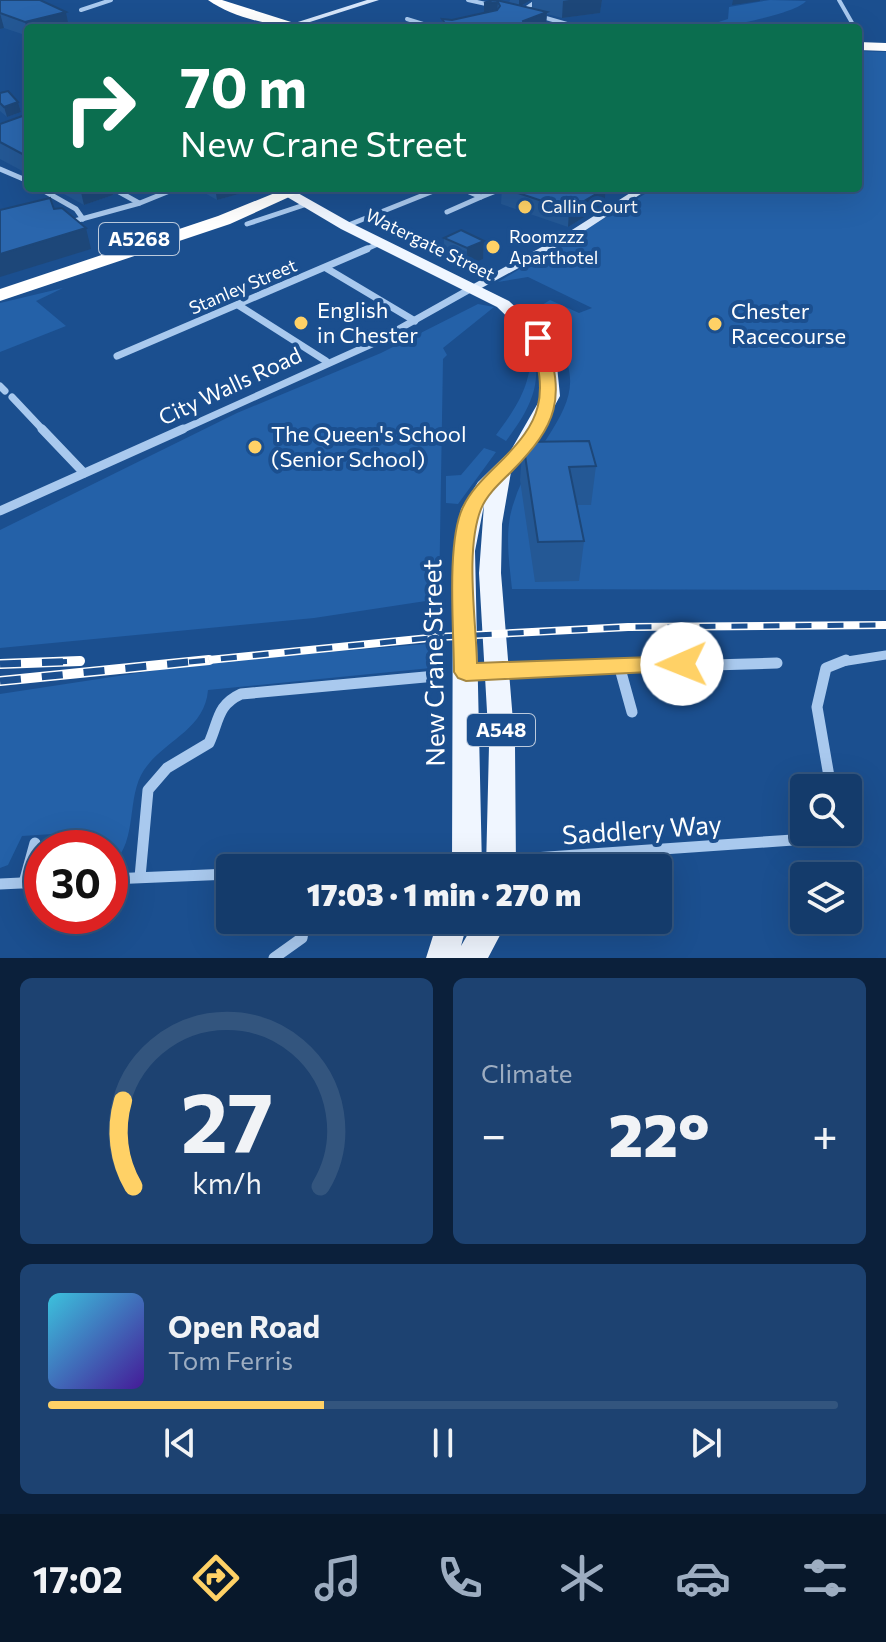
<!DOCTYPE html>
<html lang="en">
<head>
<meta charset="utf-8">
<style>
	body { margin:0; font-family:Commissioner,sans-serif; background:#1d4271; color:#f1f3f6; height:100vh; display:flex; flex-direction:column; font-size:30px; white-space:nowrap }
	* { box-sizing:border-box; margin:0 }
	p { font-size:26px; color:#9dadc1 }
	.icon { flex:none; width:44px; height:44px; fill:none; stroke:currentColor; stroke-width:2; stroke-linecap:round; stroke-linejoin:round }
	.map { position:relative; height:958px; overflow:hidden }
	.side { display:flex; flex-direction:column; gap:20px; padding:20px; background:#0b203b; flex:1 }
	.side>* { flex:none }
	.guide { position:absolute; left:24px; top:24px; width:838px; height:168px; border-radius:8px; box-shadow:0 8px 32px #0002,0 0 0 2px #33557e; background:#0b6e4f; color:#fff; overflow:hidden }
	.tools { position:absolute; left:790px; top:774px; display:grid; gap:16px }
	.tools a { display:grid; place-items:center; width:72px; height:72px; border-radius:8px; background:#143b6b; box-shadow:0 8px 32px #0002,0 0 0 2px #33557e; font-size:40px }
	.speed { position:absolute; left:24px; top:830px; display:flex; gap:16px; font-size:40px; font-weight:700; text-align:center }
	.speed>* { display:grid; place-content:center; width:104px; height:104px; border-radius:50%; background:#143b6b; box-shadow:0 8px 32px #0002,0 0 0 2px #33557e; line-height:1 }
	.speed .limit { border:12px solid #d22; background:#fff; color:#111 }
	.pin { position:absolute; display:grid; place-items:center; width:68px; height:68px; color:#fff; margin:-34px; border-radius:16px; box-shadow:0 4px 12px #0006 }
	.me { position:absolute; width:88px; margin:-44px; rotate:269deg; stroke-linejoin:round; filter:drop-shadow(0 0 6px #0008) }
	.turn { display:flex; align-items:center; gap:28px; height:168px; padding:0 24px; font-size:36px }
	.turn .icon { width:104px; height:104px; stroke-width:2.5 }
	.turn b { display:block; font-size:56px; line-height:68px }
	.big { font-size:60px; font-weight:800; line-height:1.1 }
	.side .card { flex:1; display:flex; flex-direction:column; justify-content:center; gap:12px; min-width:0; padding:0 28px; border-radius:12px; background:#1d4271 }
	.side .dial { align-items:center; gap:0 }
	.dial svg { height:208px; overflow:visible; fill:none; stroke:#33557e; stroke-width:7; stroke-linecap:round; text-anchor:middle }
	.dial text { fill:#f1f3f6; stroke:none }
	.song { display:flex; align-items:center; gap:24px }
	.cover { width:96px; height:96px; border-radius:12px; background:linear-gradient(135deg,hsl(190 70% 55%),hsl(260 70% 35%)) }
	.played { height:8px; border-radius:4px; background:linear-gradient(90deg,#ffd166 35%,#33557e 35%) }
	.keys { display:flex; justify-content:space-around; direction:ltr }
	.heat { display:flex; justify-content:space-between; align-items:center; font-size:44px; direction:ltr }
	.side .tiles { flex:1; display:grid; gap:20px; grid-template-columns:1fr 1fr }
	.card:last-child { grid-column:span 2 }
	.trip { position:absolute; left:216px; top:854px; width:456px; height:80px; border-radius:8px; background:#143b6b; box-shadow:0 8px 32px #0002,0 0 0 2px #33557e; font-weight:800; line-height:80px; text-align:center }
	.tabs { display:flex; height:128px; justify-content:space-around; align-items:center; background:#08182b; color:#9dadc1 }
	.tabs .icon { width:56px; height:56px }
	.tabs .selected { color:#ffd166 }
	.tabs b { font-size:36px; color:#f1f3f6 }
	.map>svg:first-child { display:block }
</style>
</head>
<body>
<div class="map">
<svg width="886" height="958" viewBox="0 0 886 958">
	<rect width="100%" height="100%" fill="#1b4f8f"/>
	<g fill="#2461a8">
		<path d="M770 0 806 1C794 15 720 28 700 28L728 19 729 7Z"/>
		<path d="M858 51 886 52V590L512 589C509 561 504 529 514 502 540 422 616 394 531 312L550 300 579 313 592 308 528 277 498 282 655 188H858Z"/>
		<path d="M63 288 36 301 66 326 0 352V303Z"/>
		<path d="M478 304 494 307 443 348 447 355 443 359 439 599 314 618 0 648V530L237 413 381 353Z"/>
		<path d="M532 345C544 384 529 410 506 441L496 435C519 404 531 385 532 345Z"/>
		<path d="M484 448 496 452 458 504 446 503V476L461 475Z"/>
		<path d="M439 643 441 667 208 690C205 730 163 741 144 770 126 797 138 841 113 863L110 848H51L53 834 22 836 8 865 0 868V694L210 662Z"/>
	</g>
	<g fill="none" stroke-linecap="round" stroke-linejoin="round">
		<g stroke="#a9c9ee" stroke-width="4">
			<path d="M468 0 495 6"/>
			<path d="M839 0 855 28"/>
			<path d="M81 10 111 0"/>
			<path d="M521 12 538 0"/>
			<path d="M539 16 581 28"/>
			<path d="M407 19 436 28"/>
		</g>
		<g stroke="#a9c9ee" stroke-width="5">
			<path d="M0 169 28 181"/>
			<path d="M39 188 76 209 83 219"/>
			<path d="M112 188 139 203"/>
			<path d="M460 188 481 197 496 191"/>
			<path d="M447 212 481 197"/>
			<path d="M67 223 140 203 177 188"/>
			<path d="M247 224 307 204"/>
			<path d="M346 226 441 188"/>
			<path d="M362 251 380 243"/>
		</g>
		<g stroke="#a9c9ee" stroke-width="7">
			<path d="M326 268 415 321"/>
			<path d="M238 305 326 361"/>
			<path d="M117 356 367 249"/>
			<path d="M0 386 5 391"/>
			<path d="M12 397 44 431"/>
			<path d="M179 431 374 343 472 288"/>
		</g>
		<g stroke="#a9c9ee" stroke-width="9">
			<path d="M42 429 84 473"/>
			<path d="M0 511 183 429"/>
			<path d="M841 662 886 655"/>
		</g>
		<g stroke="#a9c9ee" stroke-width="11">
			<path d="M619 665 632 712"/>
			<path d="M470 672 777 663"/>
			<path d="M831 788 817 707 826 668 846 660"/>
			<path d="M474 862 793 840 818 832"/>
			<path d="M361 868 460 863"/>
			<path d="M140 877 148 790 167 768 209 743C219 721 217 705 241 694L436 676"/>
			<path d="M110 879 230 874"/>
			<path d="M24 883 35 843"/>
			<path d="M0 884 42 882"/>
			<path d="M274 958 302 938 305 920"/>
		</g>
		<g fill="#d6e6fa" fill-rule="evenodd">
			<path d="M367 0H379L291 28H279Z"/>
			<path d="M638 188H650L572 239 476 291H468L466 288 564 235Z"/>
		</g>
		<g fill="#f0f6ff" fill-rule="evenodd">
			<path d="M272 188H289L351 223 509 301 544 334 556 356 560 396 529 453 511 472 502 524 501 573 515 746 516 868H486L489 746 479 573 484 505 475 551 482 868H452L453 551 461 509 478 482 511 450 542 396 538 356 531 340 497 307 341 229Z"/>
			<path d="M438 920H468L461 946 476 920H508L488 958H426Z"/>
		</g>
		<g fill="#fff" fill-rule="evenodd">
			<path d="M208 0H222L310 28C278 28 233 18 208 0Z"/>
			<path d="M858 42 886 43V51L858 50Z"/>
			<path d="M287 188H309L230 224 0 301V289L218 216Z"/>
		</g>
		<defs>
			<g id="rail-far1">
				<path d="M51 662 80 661"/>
				<path d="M189 662 439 637 628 627 886 625"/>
			</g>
			<g id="rail">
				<path d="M0 664 80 661"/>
				<path d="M0 681 209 660"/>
			</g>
		</defs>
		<use href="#rail-far1" stroke="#fff" stroke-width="8"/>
		<use href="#rail" stroke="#fff" stroke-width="10"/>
		<use href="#rail-far1" stroke="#1b4f8f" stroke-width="5" stroke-dasharray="16" stroke-linecap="butt"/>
		<use href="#rail" stroke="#1b4f8f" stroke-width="7" stroke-dasharray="21" stroke-linecap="butt"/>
	</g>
	<g fill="#245895">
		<path d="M0 0 66 12 69 27 28 28V36L4 28 0 29Z"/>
		<path d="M492 0 509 3 510 0H531L521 6 532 9V0H602L600 13 562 18 547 14 546 24 537 28H442V19L452 20 484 13V3Z"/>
		<path d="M0 93 18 102 21 112 7 117 0 111Z"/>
		<path d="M28 114V174L0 159V124Z"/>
		<path d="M53 188H111L113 195 84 205Z"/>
		<path d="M196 188H261L217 200Z"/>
		<path d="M502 188H606L604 205 568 227 501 204Z"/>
		<path d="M444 238 484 241 483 259 466 266 444 255Z"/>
		<path d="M523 442 596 466 591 505H577L584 541 579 581 535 582 520 480Z"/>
	</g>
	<g fill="#1d4779">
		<path d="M519 0H531L519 7Z"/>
		<path d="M569 0H602L600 13 562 18 563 1Z"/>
		<path d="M733 0H760V1L732 5Z"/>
		<path d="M498 2 497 14 484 15V3Z"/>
		<path d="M66 12 69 27 28 28V33L25 22Z"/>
		<path d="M547 12 546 24 537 28H523V21Z"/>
		<path d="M0 13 4 28 0 29Z"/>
		<path d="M18 102 21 112 7 117 4 107Z"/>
		<path d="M80 188H111L113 195 84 205Z"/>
		<path d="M215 188H261L217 200Z"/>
		<path d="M606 188 604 205 568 227 569 210Z"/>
		<path d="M86 228 91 249 0 277V254Z"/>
		<path d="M484 241 483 259 466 266 467 248Z"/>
	</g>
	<g fill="#2a66ad" stroke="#1d4779" stroke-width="2">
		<path d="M0 0H40L66 12 25 22 0 13Z"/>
		<path d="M492 0H496L547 12 523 21 525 28H448L442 19 452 20 497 10 500 6 498 2 484 3Z"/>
		<path d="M8 91 18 102 4 107 0 103V93Z"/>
		<path d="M28 114V157L0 142V124Z"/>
		<path d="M503 188H606L569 210Z"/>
		<path d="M50 198 54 209 62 208 86 228 0 254V210Z"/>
		<path d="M461 230 484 241 467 248 444 238Z"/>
		<path d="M589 441 596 466 569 467 584 541 538 542 523 442Z"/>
	</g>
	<path fill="#ffd166" stroke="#a68842" stroke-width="2" d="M538 333 546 338C565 399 558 424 512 471 501 482 487 494 481 509 465 550 476 619 477 663L682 656 693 664 690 670 466 681 458 678 454 672C454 631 446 542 463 507 471 490 485 477 498 464 543 420 548 397 531 338Z"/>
	<g fill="#ffd166" stroke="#1b4f8f" stroke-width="3">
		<circle cx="525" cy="207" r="8"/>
		<circle cx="493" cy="247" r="8"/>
		<circle cx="301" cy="323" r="8"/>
		<circle cx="715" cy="324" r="8"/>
		<circle cx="255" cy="447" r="8"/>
	</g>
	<g text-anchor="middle" stroke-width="8" stroke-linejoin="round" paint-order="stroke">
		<g font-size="18" fill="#fff" stroke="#1b4f8f" text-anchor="start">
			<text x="541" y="213">Callin Court</text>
			<text x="509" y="243">Roomzzz<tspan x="509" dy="21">Aparthotel</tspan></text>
		</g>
		<g font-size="18" fill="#fff" stroke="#1b4f8f">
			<text transform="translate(430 245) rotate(26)" y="6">Watergate Street</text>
			<text transform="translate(243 287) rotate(-23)" y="6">Stanley Street</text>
		</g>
		<g fill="#1b4f8f" stroke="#bbcadd" stroke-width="2">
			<rect x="99" y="223" width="80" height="32" rx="6"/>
			<rect x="467" y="714" width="68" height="32" rx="6"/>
		</g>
		<g font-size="20" font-weight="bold" fill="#fff">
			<text x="139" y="246">A5268</text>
			<text x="501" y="737">A548</text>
		</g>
		<g font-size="22" fill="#fff" stroke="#1b4f8f" text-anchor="start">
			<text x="317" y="318">English<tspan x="317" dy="25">in Chester</tspan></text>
			<text x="731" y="319">Chester<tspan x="731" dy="25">Racecourse</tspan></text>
			<text x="271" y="442">The Queen's School<tspan x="271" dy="25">(Senior School)</tspan></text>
		</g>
		<g font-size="22" fill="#fff" stroke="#1b4f8f">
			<text transform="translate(230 386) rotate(-25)" y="8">City Walls Road</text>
		</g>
		<g font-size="26" fill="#fff" stroke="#1b4f8f">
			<text transform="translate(434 663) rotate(-91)" y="9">New Crane Street</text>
			<text transform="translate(642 830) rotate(-4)" y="9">Saddlery Way</text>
		</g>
	</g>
</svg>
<div class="tools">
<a><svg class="icon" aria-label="search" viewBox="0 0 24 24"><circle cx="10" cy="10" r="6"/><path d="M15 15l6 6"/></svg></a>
<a><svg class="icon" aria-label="layers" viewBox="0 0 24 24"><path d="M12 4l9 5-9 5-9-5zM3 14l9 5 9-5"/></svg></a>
</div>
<div class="speed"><div class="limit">30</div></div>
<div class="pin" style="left:538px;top:338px;background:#d93025"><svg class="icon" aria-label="arrive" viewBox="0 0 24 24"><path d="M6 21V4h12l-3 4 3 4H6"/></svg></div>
<svg class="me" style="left:682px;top:664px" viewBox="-20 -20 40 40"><circle r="19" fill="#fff"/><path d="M0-13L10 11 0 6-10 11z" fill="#ffd166"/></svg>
<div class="trip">17:03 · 1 min · 270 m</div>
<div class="guide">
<div class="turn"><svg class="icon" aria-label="right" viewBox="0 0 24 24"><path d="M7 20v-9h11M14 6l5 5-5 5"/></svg><div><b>70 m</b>New Crane Street</div></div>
</div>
</div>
<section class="side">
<div class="tiles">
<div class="card dial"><svg viewBox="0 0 100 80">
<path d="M14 69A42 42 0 1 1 86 69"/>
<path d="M14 69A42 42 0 0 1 10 36" stroke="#ffd166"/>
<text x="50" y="56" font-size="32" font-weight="700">27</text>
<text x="50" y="72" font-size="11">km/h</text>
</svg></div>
<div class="card"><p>Climate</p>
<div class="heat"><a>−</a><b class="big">22°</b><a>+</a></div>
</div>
<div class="card">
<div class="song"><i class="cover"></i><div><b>Open Road</b><p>Tom Ferris</p></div></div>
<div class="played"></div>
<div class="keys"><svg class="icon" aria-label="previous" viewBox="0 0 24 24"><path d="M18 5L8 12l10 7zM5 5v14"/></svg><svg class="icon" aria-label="pause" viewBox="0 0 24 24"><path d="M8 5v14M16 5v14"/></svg><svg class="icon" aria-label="next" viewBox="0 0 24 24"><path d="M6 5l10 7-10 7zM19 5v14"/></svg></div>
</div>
</div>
</section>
<nav class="tabs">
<b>17:02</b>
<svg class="icon selected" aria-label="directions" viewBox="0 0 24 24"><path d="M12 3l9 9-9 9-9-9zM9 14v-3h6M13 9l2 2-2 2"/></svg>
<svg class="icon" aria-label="music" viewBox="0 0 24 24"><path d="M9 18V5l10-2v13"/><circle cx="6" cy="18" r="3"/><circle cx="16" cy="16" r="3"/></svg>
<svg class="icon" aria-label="phone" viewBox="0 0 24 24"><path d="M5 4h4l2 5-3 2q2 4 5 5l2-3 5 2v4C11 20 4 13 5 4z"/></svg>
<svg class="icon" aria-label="climate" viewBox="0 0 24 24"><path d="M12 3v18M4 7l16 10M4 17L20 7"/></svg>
<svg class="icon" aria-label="car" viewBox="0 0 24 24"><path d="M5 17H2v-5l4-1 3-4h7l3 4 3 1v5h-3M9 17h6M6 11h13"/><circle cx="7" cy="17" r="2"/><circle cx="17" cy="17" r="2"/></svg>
<svg class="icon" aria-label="filters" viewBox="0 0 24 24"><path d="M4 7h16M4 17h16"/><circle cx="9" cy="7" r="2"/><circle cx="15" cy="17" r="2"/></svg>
</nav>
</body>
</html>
